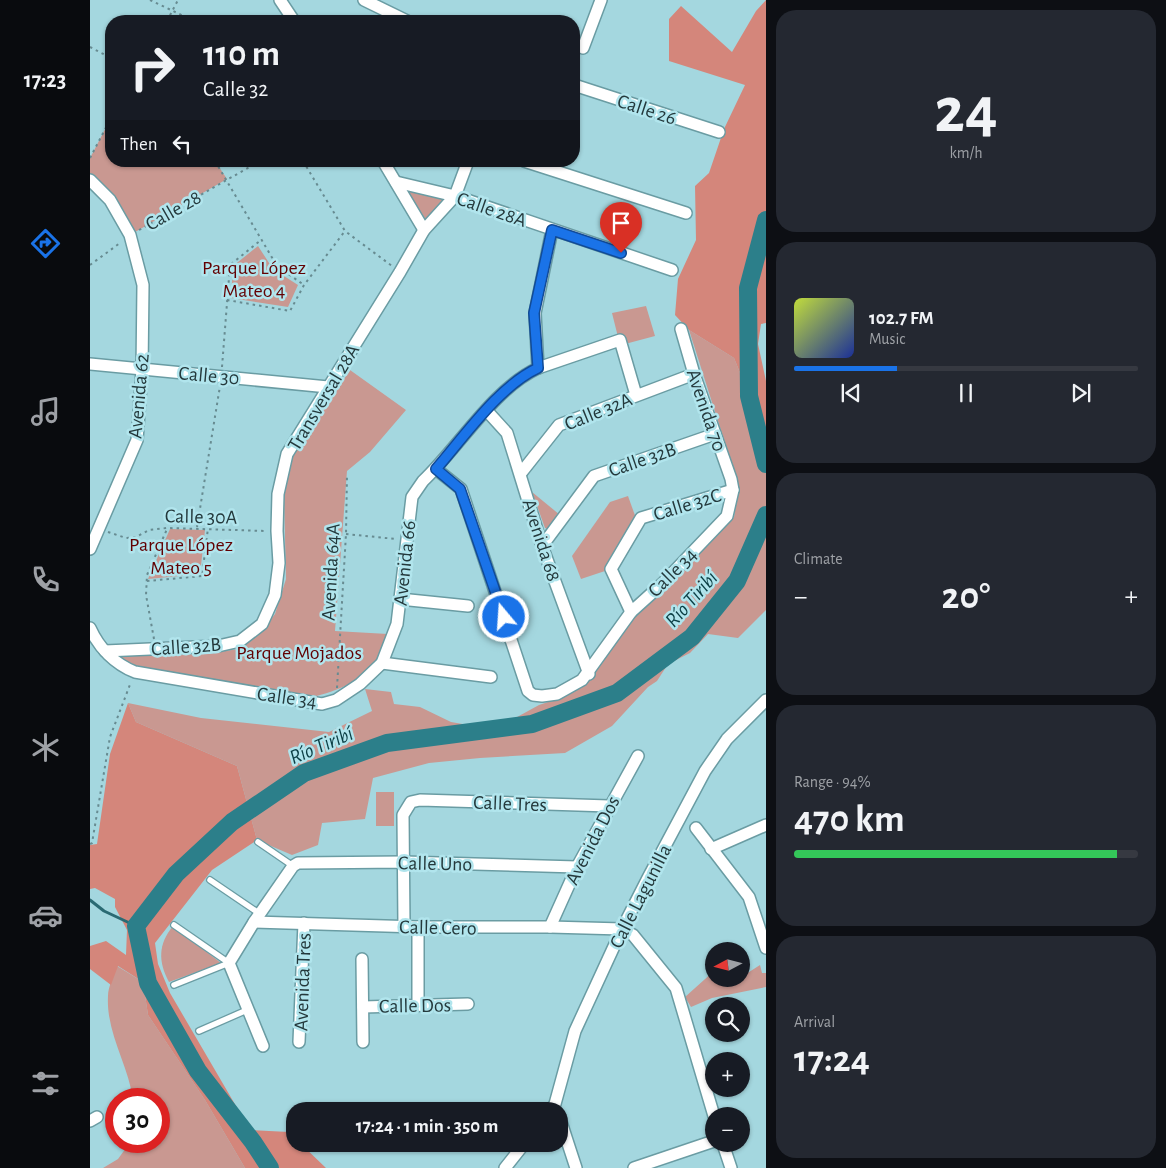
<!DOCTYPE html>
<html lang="en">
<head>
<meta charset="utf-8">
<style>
	body { margin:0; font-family:"Alegreya Sans",sans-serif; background:#242831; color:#f1f3f6; height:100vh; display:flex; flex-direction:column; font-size:19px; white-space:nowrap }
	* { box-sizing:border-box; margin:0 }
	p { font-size:16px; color:#9ea1a6 }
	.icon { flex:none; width:28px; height:28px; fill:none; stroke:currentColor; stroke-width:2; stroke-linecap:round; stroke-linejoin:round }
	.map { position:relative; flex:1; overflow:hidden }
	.details { display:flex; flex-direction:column; gap:10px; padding:10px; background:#0d0f14; width:400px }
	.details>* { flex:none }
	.top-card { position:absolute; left:15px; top:15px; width:475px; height:152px; border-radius:20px; box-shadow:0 1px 4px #0004; background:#171b24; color:#f1f3f6; overflow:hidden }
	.needle { width:32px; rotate:263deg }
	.controls { position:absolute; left:615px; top:942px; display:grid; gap:10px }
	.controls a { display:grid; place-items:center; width:45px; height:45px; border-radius:50%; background:#171b24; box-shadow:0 1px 4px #0004; font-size:25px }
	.speed { position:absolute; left:15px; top:1088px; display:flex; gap:10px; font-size:25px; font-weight:700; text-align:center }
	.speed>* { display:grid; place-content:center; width:65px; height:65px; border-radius:50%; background:#171b24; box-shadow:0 1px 4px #0004; line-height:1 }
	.speed .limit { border:8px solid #d22; background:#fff; color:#111 }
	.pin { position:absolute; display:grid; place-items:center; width:42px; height:42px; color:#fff; margin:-51px -21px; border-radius:50% 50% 50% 0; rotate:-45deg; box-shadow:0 0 5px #0007 }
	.pin .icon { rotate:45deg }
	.me { position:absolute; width:55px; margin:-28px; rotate:342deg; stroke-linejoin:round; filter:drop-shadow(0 0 4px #0008) }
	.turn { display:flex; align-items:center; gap:18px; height:105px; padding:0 15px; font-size:22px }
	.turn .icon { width:65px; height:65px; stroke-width:2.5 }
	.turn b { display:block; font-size:35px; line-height:42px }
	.then { display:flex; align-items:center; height:48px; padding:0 15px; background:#0003; gap:10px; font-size:19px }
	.big { font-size:38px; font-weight:700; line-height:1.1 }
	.details .tile { flex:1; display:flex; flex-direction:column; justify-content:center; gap:8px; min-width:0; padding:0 18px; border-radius:20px; background:#242831 }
	.details .dial { align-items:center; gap:0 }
	.dial b { font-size:65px; line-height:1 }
	.song { display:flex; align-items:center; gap:15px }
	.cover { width:60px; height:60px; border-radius:8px; background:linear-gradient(135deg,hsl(70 70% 55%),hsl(230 70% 35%)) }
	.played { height:5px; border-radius:2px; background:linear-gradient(90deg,#1a73e8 30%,#363941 30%) }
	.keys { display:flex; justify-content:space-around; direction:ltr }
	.heat { display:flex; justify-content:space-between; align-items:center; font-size:28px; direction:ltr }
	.charge { height:8px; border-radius:4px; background:linear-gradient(90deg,#34c759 94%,#363941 0) }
	.trip { position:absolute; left:196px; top:1102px; width:282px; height:50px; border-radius:20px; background:#171b24; box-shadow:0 1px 4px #0004; font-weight:700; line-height:50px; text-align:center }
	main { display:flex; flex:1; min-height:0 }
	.dock { display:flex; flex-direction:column; width:90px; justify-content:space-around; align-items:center; background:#090b0e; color:#9ea1a6 }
	.dock .icon { width:35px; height:35px }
	.dock .selected { color:#1a73e8 }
	.dock b { font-size:22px; color:#f1f3f6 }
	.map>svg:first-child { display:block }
</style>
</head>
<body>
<main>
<nav class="dock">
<b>17:23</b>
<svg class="icon selected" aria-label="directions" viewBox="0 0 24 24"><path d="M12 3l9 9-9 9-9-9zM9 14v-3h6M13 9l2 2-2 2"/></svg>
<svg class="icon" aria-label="music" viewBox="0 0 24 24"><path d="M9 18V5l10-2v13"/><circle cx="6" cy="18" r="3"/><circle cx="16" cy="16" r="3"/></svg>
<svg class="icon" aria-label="phone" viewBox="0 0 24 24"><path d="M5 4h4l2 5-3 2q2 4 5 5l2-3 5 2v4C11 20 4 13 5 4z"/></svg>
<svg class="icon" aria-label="climate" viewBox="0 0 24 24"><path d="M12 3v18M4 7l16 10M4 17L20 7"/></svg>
<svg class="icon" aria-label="car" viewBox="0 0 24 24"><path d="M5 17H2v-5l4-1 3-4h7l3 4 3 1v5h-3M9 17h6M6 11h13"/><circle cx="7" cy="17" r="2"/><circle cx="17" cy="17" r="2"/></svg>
<svg class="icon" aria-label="filters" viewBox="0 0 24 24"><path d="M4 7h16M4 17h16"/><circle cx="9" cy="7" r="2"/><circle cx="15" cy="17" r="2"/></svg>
</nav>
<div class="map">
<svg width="676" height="1168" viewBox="0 0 676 1168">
	<rect width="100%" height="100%" fill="#a4d7df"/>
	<g fill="#c99891">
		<path d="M21 118V161H125L137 179 40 235 0 180V158Z"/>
		<path d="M315 188 355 199 336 220Z"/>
		<path d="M168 246 183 269 208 285 198 307 141 298 143 266Z"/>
		<path d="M556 306 565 336 535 344 528 337 522 313Z"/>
		<path d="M599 330 644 358 676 437V610L648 638 618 634 600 653 578 664 567 681 558 687 522 726 475 753 390 758 339 763 283 778 275 819 232 823 228 845 202 855 167 840 147 766 46 722 38 703 111 718 239 732 282 711 275 689 301 692 304 704 330 707 361 722 384 726 418 722 449 705 473 697 497 683 539 620 584 580 644 517 649 487Z"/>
		<path d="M260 370 316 410 280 452 257 471 245 631 298 634C294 642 291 652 287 660 274 681 246 691 223 697L43 666 26 656 117 654 148 649 171 632 185 614 196 579 194 496 202 457Z"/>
		<path d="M442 492 470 515 458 529 455 528Z"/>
		<path d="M538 496 547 521 518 570 491 579 482 556 520 502Z"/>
		<path d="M80 529 115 530 110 574 58 579Z"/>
		<rect x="286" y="792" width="18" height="34"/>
		<path d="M83 926 131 963 79 982C68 962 68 944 83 926Z"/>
		<path d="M670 965 672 973H676V987L622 998 601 1007 595 997 624 971V979H651V967L656 974Z"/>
		<path d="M27 966 53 982 58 1015 115 1100 155 1168H13L28 1159 41 1141H69V1099H43C38 1064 16 1033 18 996 18 987 24 975 27 966Z"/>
	</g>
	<g fill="#d4867b">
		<path d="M676 0V323L671 324 668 344 676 381V437L644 358 599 330 585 315 588 279 606 240 605 186 619 173 634 129 655 85 579 61V19L591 6 642 52 666 11Z"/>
		<path d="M38 703 46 722 147 766 167 840 122 870 65 943 68 964 80 993 160 1130 199 1132 205 1137V1144H211L236 1168H155L115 1100 58 1015 53 982 28 966 21 985 0 969V946L16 941 36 955 37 930 25 907V899L5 888 0 889V845L7 844 20 754Z"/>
	</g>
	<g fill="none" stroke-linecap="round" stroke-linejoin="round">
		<path stroke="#2a6a73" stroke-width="3" d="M0 900 14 911 46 926"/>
		<g stroke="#2c7f8a" stroke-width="18">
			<path d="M676 220 658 288 659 396 676 464"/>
			<path d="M180 1168 163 1142 108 1071 58 983 46 926 86 874 142 822 214 773 297 743 442 724 527 693 602 637 647 581 676 515"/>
		</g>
		<defs>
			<g id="lane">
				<path d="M168 842 203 866"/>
				<path d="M120 880 170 914"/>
				<path d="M84 925 139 963"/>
				<path d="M84 985 139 963"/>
				<path d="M109 1031 157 1010"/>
			</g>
			<g id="street">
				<path d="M190 0 204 21"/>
				<path d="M274 0 317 21"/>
				<path d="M493 48 511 0"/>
				<path d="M484 85 629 132"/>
				<path d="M293 161 334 230"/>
				<path d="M434 161 596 213"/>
				<path d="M0 180 20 200 40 235 53 285 52 370 47 440 0 549"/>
				<path d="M306 182 365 196 582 270"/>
				<path d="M0 364 238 387"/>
				<path d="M448 368 445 313 462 230"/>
				<path d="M397 411 417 433 452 546 499 674"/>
				<path d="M346 469 371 489 438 691 443 695 452 696 467 694 492 680 541 612 572 584 637 516 643 490 641 479 604 374 591 329"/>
				<path d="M431 473 469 425 604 374"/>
				<path d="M452 546 504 476 625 434"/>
				<path d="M310 599 378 606"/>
				<path d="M541 612 521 569 551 518 643 490"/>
				<path d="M0 628C9 648 25 664 45 672L232 704 246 700 270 684 292 663 307 624 322 497 333 481C369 447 403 389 448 368L530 340 546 395"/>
				<path d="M15 651 128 646 150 641 172 624 185 595 189 563 187 531 188 494 197 454 310 272 334 230 365 196 378 161"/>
				<path d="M292 663 401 677"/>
				<path d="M606 828 659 897 676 948"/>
				<path d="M621 849 676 825"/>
				<path d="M164 922 328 927H460L532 929 543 935 586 988 624 1116"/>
				<path d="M314 927 313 815 321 802 330 800 519 806"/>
				<path d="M460 927 487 867 548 756"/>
				<path d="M272 959 273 1042"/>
				<path d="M328 1004V927"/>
				<path d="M273 1007 378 1004"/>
				<path d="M209 1042 214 923"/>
				<path d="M173 1046 139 963 164 922 203 866 208 863 314 862 487 867"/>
				<path d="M460 1111 465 1104 485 1031 532 929 558 878 615 771 637 739 676 700"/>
				<path d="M470 1119 486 1168"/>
				<path d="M0 1121 7 1117"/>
				<path d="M633 1144 641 1168"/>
				<path d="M415 1168 434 1144"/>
				<path d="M544 1168 624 1141"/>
			</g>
		</defs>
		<use href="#lane" stroke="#6a9ca3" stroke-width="8"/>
		<use href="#street" stroke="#6a9ca3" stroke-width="14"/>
		<g stroke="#678b91" stroke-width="2" stroke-dasharray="2.5 4" stroke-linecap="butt">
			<path d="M60 0 104 21"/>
			<path d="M77 21 88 0"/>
			<path d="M0 47 21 58"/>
			<path d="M0 158 21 118"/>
			<path d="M125 161 187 266 214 285"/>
			<path d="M213 161 255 231 302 266"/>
			<path d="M49 230 170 161"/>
			<path d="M0 265 30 243"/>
			<path d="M137 300 200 311 214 285 255 231"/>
			<path d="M132 367 140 265 171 240"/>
			<path d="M107 527 130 386"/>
			<path d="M18 532 36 538 46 537 59 530 77 528 177 531"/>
			<path d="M256 534 306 539"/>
			<path d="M57 581 112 576 118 528"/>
			<path d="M64 639 56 595 57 575 77 529"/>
			<path d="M247 688 256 534 257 474"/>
			<path d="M0 844 2 843 20 737 41 682"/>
		</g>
		<use href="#lane" stroke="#fff" stroke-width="5.5"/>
		<use href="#street" stroke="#fff" stroke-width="11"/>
	</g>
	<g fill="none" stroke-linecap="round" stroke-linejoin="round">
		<defs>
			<path id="route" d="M414 617 370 489 346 469C374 437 409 386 448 368L444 313 462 230 531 253"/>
		</defs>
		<use href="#route" stroke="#114b97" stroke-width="12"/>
		<use href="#route" stroke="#1a73e8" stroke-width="9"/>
	</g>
	<g text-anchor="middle" stroke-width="5" stroke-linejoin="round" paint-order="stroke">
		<g font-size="20" fill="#24393c" stroke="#b1e5ed">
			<text transform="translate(557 109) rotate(18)" y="7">Calle 26</text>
			<text transform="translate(402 209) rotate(19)" y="7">Calle 28A</text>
			<text transform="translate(83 210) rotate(-30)" y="7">Calle 28</text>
			<text transform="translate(119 375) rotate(5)" y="7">Calle 30</text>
			<text transform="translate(48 396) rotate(-85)" y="7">Avenida 62</text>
			<text transform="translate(233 397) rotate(-59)" y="7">Transversal 28A</text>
			<text transform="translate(617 410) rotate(71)" y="7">Avenida 70</text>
			<text transform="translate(508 411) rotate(-22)" y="7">Calle 32A</text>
			<text transform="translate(552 459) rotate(-19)" y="7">Calle 32B</text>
			<text transform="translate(597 504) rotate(-17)" y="7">Calle 32C</text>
			<text transform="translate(111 516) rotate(1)" y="7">Calle 30A</text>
			<text transform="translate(452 540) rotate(72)" y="7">Avenida 68</text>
			<text transform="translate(314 563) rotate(-84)" y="7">Avenida 66</text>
			<text transform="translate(240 572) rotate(-87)" y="7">Avenida 64A</text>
			<text transform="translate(582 572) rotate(-45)" y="7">Calle 34</text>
			<text transform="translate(96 646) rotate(-4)" y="7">Calle 32B</text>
			<text transform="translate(197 697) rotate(8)" y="7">Calle 34</text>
			<text transform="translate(420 803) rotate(2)" y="7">Calle Tres</text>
			<text transform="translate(502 840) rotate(-63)" y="7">Avenida Dos</text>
			<text transform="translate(345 863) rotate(1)" y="7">Calle Uno</text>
			<text transform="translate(550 896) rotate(-63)" y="7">Calle Lagunilla</text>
			<text transform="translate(348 927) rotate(1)" y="7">Calle Cero</text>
			<text transform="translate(212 982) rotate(-88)" y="7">Avenida Tres</text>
			<text transform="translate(325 1005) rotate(-1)" y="7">Calle Dos</text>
		</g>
		<g font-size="20" fill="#620002" stroke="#b1e5ed">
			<text x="164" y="274">Parque López<tspan x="164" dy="23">Mateo 4</tspan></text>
			<text x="91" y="551">Parque López<tspan x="91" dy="23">Mateo 5</tspan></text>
			<text x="209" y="659">Parque Mojados</text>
		</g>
		<g font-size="21" font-style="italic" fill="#0b3e44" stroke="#b1e5ed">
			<text transform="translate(601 599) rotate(-48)" y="7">Río Tiribí</text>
			<text transform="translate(231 745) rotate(-23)" y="7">Río Tiribí</text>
		</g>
	</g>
</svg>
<div class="controls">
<a><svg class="needle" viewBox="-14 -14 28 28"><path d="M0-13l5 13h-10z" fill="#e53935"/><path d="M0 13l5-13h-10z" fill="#9ea1a6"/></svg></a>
<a><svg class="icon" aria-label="search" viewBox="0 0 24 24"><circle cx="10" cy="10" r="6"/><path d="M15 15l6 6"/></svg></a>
<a>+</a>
<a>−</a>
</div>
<div class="speed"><div class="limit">30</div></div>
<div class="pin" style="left:531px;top:253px;background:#d93025"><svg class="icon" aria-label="arrive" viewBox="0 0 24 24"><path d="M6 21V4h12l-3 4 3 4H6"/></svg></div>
<svg class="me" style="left:414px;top:617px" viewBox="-20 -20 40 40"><circle r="17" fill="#1a73e8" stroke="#fff" stroke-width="3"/><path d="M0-11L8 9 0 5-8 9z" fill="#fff"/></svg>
<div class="trip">17:24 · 1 min · 350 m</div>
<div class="top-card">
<div class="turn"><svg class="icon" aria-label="right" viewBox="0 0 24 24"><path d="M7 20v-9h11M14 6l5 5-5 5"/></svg><div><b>110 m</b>Calle 32</div></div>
<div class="then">Then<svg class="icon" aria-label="left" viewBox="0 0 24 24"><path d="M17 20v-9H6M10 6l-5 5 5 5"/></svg></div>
</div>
</div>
<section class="details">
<div class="tile dial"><b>24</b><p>km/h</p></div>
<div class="tile">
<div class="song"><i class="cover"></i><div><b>102.7 FM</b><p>Music</p></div></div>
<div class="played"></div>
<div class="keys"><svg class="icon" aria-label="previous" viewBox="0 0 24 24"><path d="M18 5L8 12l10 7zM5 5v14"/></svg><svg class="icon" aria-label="pause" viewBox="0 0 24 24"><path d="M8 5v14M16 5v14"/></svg><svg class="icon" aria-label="next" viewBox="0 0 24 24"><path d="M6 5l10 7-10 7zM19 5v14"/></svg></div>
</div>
<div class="tile"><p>Climate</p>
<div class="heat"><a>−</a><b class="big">20°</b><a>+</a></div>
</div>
<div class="tile"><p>Range · 94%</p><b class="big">470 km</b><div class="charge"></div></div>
<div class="tile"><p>Arrival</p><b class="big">17:24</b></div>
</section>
</main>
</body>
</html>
